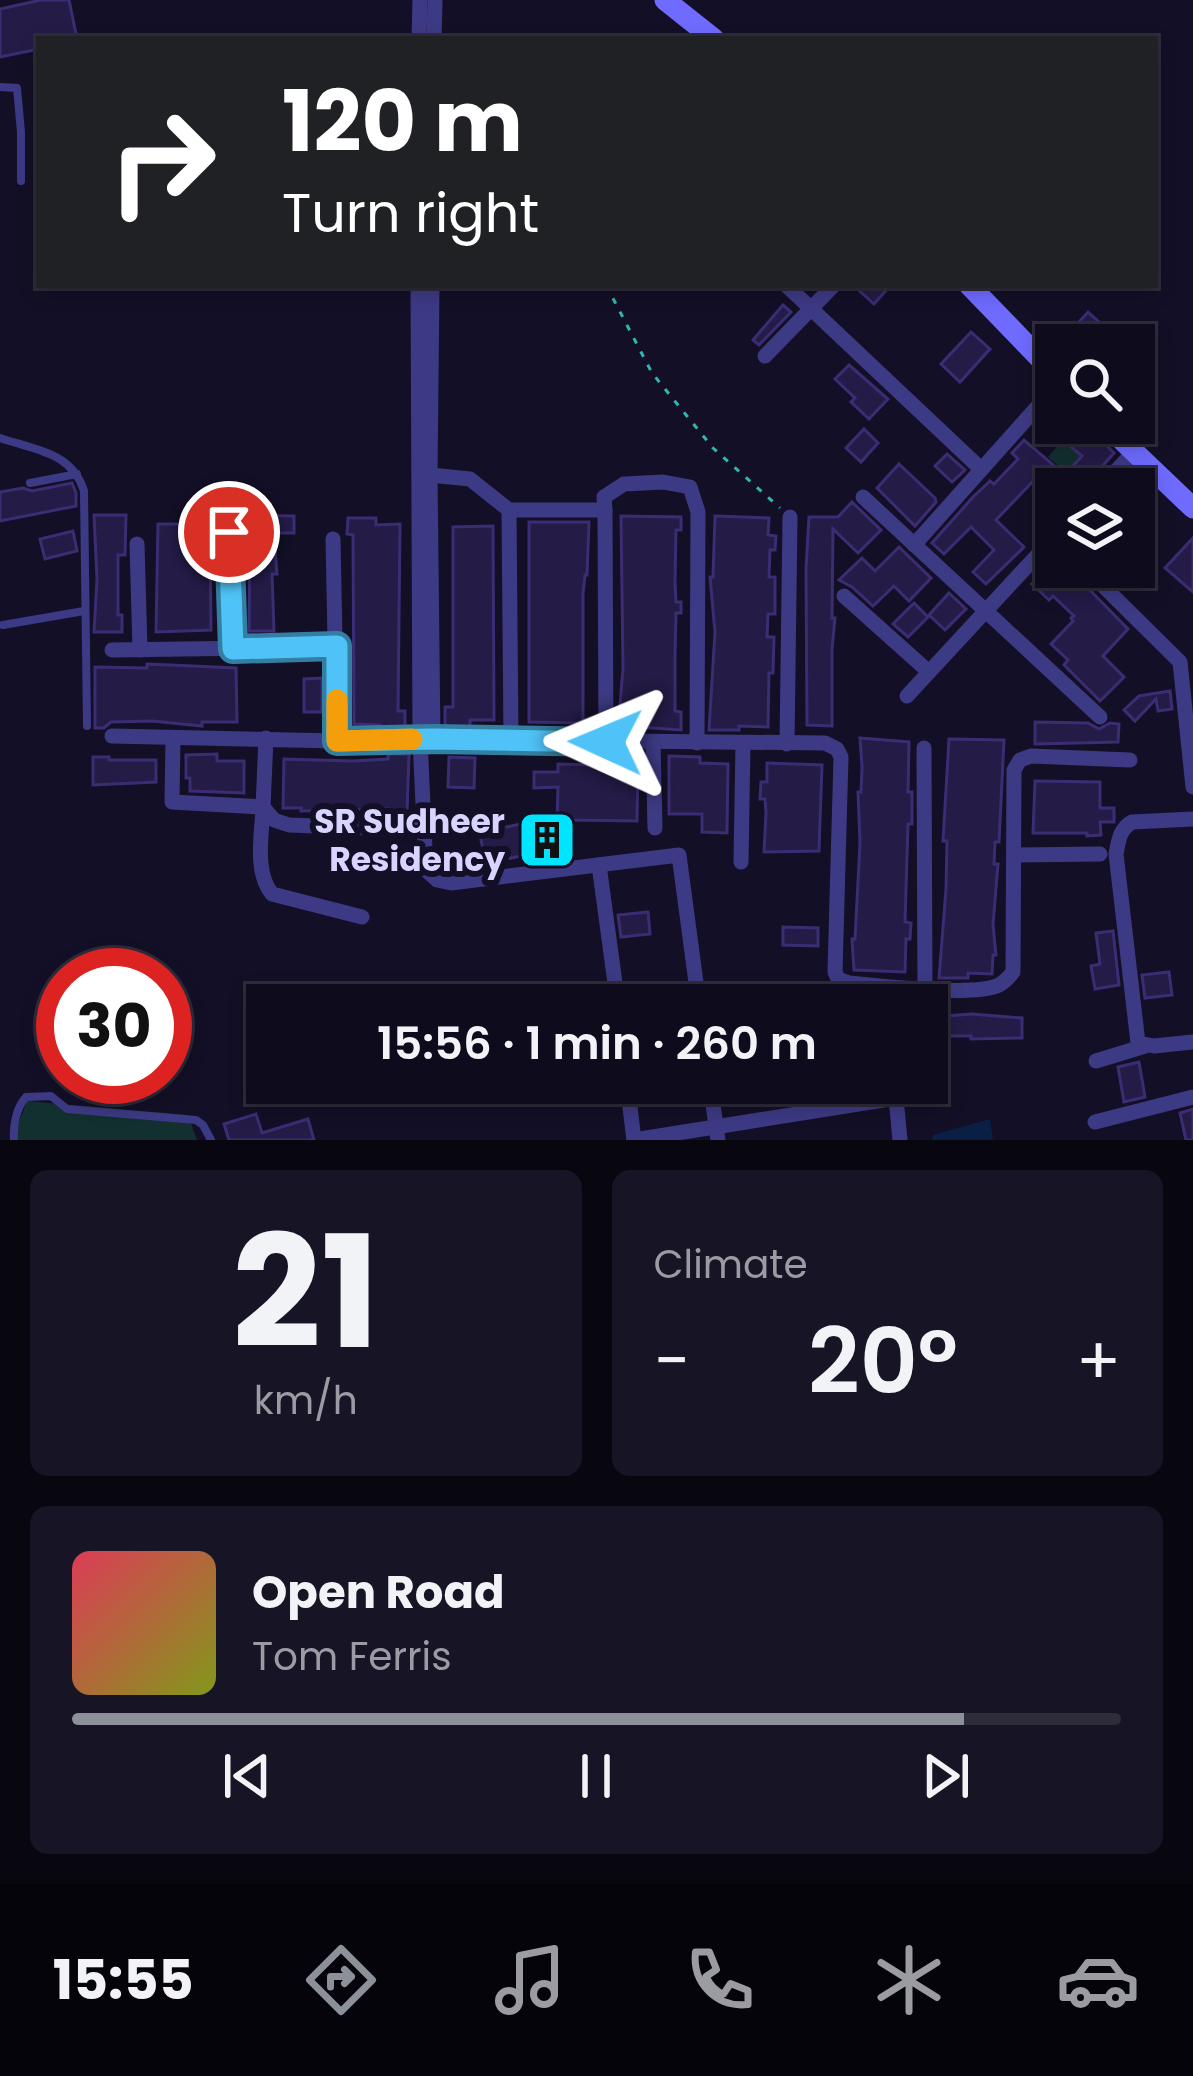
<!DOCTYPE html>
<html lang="en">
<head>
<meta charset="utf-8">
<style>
	body { margin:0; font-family:Poppins,sans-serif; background:#171425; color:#f1f3f6; height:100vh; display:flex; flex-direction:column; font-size:45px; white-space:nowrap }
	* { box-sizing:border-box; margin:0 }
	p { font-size:39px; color:#9b9ba3 }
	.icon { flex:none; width:66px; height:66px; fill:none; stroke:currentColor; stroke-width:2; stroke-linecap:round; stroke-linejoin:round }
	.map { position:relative; height:1140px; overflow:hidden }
	.side { display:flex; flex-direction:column; gap:30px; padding:30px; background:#08060f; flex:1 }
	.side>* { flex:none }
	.hud { position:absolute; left:36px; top:36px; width:1122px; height:252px; border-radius:0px; box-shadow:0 6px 18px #0003,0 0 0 3px #2e2b3b; background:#202124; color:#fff; overflow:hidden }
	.fabs { position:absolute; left:1035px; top:324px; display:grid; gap:24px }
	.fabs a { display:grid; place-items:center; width:120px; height:120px; border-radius:0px; background:#0e0b1c; box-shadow:0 6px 18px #0003,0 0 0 3px #2e2b3b; font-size:60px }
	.speed { position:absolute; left:36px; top:948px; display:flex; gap:24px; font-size:60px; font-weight:700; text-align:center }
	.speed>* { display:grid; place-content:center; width:156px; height:156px; border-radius:50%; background:#0e0b1c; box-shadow:0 6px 18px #0003,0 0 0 3px #2e2b3b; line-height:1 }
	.speed .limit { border:18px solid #d22; background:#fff; color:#111 }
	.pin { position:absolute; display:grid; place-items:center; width:102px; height:102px; color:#fff; margin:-51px; border:6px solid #fff; border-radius:50%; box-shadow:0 3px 12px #0007 }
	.me { position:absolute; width:132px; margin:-66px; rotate:271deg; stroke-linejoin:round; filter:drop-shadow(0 0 9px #0008) }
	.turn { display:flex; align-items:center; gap:42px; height:252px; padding:0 48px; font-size:54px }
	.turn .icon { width:156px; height:156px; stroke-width:2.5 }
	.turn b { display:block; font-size:84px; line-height:102px }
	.big { font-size:90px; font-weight:600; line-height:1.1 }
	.side .widget { flex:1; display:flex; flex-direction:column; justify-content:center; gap:18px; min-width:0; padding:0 42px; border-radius:18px; background:#171425 }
	.side .dial { align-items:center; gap:0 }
	.dial b { font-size:156px; line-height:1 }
	.song { display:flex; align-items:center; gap:36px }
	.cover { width:144px; height:144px; border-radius:18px; background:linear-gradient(135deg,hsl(350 70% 55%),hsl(70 70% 35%)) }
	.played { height:12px; border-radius:6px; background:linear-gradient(90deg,#8c9099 85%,#2e2b3b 85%) }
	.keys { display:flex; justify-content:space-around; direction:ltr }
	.heat { display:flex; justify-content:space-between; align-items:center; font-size:66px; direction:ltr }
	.side .tiles { flex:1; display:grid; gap:30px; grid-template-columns:1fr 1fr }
	.widget:last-child { grid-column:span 2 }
	.trip { position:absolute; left:246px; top:984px; width:702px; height:120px; border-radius:0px; background:#0e0b1c; box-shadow:0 6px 18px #0003,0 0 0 3px #2e2b3b; font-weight:600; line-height:120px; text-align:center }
	.menu { display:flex; height:192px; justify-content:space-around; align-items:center; background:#06040b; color:#9b9ba3 }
	.menu .icon { width:84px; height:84px }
	.menu .selected { color:#8c9099 }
	.menu b { font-size:54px; color:#f1f3f6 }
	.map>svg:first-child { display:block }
</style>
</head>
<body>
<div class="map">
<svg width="1193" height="1140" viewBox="0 0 1193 1140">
	<rect width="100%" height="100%" fill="#130f26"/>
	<g fill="#12302f">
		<path d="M1063 440 1082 456 1067 473 1048 457Z"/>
		<path d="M27 1101 188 1115 197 1140H16L14 1135Z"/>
	</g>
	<path fill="#0a1f44" d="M990 1119 993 1140H932L933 1135Z"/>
	<g fill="#241b47" stroke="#3b2d73" stroke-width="3">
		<path d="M41 0H69L77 39H39V49L0 57V9Z"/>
		<path d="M853 285H891L874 304Z"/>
		<path d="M783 305 791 312 759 345 753 340Z"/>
		<path d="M1088 312 1110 332 1099 345H1058Z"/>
		<path d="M971 332 990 349 960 382 941 364Z"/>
		<path d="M849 365 888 399 869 419 851 402 855 398 835 379Z"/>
		<path d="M1078 423H1084L1114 453 1082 489H1050L1037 477 996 520 1024 547 986 584 973 572 994 550 971 527 944 554 932 543 973 497 990 481 994 484 1018 459 1012 453 1024 440 1065 475 1082 456 1063 440Z"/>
		<path d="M864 429 878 443 861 462 846 448Z"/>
		<path d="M947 454 965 470 952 482 935 466Z"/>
		<path d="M899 464 935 498 936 502 915 526 877 488Z"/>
		<path d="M72 483 76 493V506L0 521V492L23 488 32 491Z"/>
		<path d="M852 502 881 530 858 553 833 529 832 618H835L832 649V726L807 725 806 568 809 517H838Z"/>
		<path d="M184 514H217V535H210L211 630 156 632 158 524H185Z"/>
		<path d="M94 515H126L125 555H118V615H122V632H94L97 579Z"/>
		<path d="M244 515 294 516V533H276L274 537 277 574H272L274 631H249L250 537H245Z"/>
		<path d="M621 516 681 517V530H676L675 581 676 602H681V613H676L675 655V711L681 712V730L624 726V705H620L623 668Z"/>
		<path d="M715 516 769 518 768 535 776 536 775 550H770L769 577H775V614H768L767 637H774L773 673H769L768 727 739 726V730H709L715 632 710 577H713Z"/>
		<path d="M348 518H376V525L400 524 398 711H405V728H380V725L354 724 353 535 347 534Z"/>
		<path d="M529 522H589L587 575H585L583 594V723L529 722Z"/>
		<path d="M493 526 494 720H470V727H445V707H453V527Z"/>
		<path d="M73 531 77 551 45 559 40 539Z"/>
		<path d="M1193 538V592L1165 568Z"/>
		<path d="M899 547 931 578 909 601 894 586 873 606 852 587 839 580 862 558 875 571Z"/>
		<path d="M1055 560 1056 567H1063L1073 577 1075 575 1128 629 1103 656 1124 677 1100 701 1064 665 1068 660 1051 644 1073 621 1071 618 1074 616 1053 596 1049 600 1032 584Z"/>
		<path d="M949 593 966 609 945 630 929 615Z"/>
		<path d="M914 603 928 617 908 637 893 624Z"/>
		<path d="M147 664 236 668 237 722H202V726L152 721 111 722 104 728H95V667L147 668Z"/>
		<path d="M322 678V712H304V679Z"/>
		<path d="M1170 691 1172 709 1158 711 1156 699 1135 721 1124 710 1139 696Z"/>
		<path d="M1035 722 1088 723 1099 729 1110 723 1119 724 1118 742 1035 744Z"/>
		<path d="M860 738 909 742 908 792H912V824H908L905 922 911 923 910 939H906L905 972 854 970 852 939H855L860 843 858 792H861L862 767Z"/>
		<path d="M949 739 1004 740 999 842H995L994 864H998L993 925 996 955H993L992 974 968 973V978H939L946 889 947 841H943Z"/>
		<path d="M217 754V761H244V793L190 791V778H186V755Z"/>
		<path d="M388 754H409L407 813H388V809L301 811V808H283L284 759 353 761 388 759Z"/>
		<path d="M669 756 700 757V763L728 764 727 833 702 832V814H669Z"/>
		<path d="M93 757H109V760H156V782L93 785Z"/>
		<path d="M449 757 475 758 474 788 448 787Z"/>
		<path d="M767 763 822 765 819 851 764 852 766 813 765 799H760L761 782H767Z"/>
		<path d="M558 764 638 766 637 821 569 820 572 853 527 859 526 855 486 863 478 826 506 821 507 827 529 822 531 826 557 820 558 787 534 788V772H558Z"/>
		<path d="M1035 781 1100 782V808H1114V822H1100L1101 835 1087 836V833H1033Z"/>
		<rect x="387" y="848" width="24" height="14"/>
		<path d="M648 912 650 934 621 937 618 915Z"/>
		<path d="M783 927 818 928V946L783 945Z"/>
		<path d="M1113 931 1119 985 1095 989 1091 966 1100 964 1096 933Z"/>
		<path d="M1169 972 1172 995 1145 998 1142 975Z"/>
		<path d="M972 1014 1022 1018V1038L971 1039V1036H945V1016Z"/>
		<path d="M1139 1062 1145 1097 1124 1102 1118 1067Z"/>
		<path d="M1193 1109V1140H1186L1180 1113Z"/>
		<path d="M256 1114 262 1133 308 1119 314 1140H229L224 1124Z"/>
	</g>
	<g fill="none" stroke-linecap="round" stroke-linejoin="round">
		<path stroke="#2fb8b0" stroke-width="3" stroke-dasharray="6 9" stroke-linecap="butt" d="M606 285 652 373 713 448 780 508"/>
		<g stroke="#3d3a85" stroke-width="8">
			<path d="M0 87 17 88 21 132V181"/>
			<path d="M0 438C35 450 72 452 84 491L87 726"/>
			<path d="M30 483 77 474"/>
			<path d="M3 625 84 611"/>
			<path d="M14 1140C13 1126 16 1108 26 1097L51 1096 67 1109 196 1120 203 1125 211 1140"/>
		</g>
		<g stroke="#3d3a85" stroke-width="15">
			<path d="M419 39 420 0"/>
			<path d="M434 39 435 0"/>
			<path d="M418 285 420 739 426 870 437 880 451 883 679 855 699 1005"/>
			<path d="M432 285 430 475 433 739"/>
			<path d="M786 285 981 469"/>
			<path d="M765 356 834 285"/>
			<path d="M430 475 470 479 509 510H605L606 742"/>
			<path d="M1099 489 1134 452"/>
			<path d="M863 497 1100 717"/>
			<path d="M509 510 511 740"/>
			<path d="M605 510 604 497 624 484 663 482 690 487 698 512 697 743"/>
			<path d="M229 532 233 649"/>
			<path d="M333 539 337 741"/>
			<path d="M137 544 140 650"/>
			<path d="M914 545 1056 386"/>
			<path d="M1084 567 1180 662 1193 787"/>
			<path d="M844 596 929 672"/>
			<path d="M112 650 337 647"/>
			<path d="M907 696 1056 535"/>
			<path d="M112 736 337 741 433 739 825 743 837 749 841 757 835 972 838 979 849 983C879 986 975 997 999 985 1006 981 1008 978 1013 972L1014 770 1020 760 1031 756 1130 760"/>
			<path d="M173 738 172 802 263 807C262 834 254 872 272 894L362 917"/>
			<path d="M266 738 263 807 274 820 289 825 423 830"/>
			<path d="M653 742 655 828"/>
			<path d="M787 744 790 517"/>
			<path d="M924 748 925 990"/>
			<path d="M1193 819 1132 822C1119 830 1119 840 1116 854L1138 1043 1154 1046 1193 1042"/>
			<path d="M1015 855 1100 854"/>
			<path d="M741 862 743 744"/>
			<path d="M599 865 618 1005"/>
			<path d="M1096 1061 1145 1046"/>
			<path d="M627 1083 634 1140"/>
			<path d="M710 1083 718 1140"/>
			<path d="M1095 1122 1193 1097"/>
			<path d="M634 1140 896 1098 900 1140"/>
		</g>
		<g stroke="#6f6bff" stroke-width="21">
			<path d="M665 0 714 39"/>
			<path d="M969 285 1056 375"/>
			<path d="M1104 423 1193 508"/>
		</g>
	</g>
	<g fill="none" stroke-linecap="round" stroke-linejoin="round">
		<defs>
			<path id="route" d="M229 532 233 649 337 646V741L433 739 606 742"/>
		</defs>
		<use href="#route" stroke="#337fa1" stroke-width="30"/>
		<use href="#route" stroke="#4fc3f7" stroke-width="21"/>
		<path stroke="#f59e0b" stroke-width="21" d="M337 700V741L412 739"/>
	</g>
	<defs>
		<symbol id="building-square" viewBox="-11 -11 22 22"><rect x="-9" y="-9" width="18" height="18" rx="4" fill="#00e5ff" stroke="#130f26"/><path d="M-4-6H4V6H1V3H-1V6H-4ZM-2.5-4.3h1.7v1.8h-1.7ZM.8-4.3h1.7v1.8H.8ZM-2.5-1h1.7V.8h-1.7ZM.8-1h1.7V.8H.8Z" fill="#111"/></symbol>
	</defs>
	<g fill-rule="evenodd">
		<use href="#building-square" x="514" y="807" width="66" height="66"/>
	</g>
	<g text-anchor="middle" stroke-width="12" stroke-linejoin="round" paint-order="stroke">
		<g font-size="33" font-weight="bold" fill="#d9d4ff" stroke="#130f26" text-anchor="end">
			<text x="505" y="833">SR Sudheer<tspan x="505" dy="38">Residency</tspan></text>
		</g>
	</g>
</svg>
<div class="fabs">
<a><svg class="icon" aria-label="search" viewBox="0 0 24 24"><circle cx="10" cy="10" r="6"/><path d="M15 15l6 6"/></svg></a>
<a><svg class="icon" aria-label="layers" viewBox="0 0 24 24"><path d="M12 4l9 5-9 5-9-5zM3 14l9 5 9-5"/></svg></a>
</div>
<div class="speed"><div class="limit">30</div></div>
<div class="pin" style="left:229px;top:532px;background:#d93025"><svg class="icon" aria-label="arrive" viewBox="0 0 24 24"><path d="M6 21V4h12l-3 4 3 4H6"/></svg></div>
<svg class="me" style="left:606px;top:742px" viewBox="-20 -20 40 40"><path d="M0-17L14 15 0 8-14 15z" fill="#4fc3f7" stroke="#fff" stroke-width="4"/></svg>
<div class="trip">15:56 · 1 min · 260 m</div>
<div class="hud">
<div class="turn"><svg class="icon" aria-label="right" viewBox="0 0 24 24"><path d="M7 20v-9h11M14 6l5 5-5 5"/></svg><div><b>120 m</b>Turn right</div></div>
</div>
</div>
<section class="side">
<div class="tiles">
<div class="widget dial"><b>21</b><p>km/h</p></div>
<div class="widget"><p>Climate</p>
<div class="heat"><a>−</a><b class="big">20°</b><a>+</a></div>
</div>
<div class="widget">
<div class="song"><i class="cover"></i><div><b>Open Road</b><p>Tom Ferris</p></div></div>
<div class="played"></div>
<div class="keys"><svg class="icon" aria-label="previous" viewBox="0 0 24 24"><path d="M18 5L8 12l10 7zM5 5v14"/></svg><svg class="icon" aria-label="pause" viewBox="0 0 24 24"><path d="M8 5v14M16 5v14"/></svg><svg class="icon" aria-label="next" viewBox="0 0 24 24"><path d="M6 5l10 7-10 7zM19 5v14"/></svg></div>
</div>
</div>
</section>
<nav class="menu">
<b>15:55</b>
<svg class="icon selected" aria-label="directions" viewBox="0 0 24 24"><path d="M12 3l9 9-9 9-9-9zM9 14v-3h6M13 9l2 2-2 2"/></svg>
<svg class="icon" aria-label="music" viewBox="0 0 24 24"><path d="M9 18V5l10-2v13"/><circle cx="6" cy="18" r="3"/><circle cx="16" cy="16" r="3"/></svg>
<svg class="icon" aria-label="phone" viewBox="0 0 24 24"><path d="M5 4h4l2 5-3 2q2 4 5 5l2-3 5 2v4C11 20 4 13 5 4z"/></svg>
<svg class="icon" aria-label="climate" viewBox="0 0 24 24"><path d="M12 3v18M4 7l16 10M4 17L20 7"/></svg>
<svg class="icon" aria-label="car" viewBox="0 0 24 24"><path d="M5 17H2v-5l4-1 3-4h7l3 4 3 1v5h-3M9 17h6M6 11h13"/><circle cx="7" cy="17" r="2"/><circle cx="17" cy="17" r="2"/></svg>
</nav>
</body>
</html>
